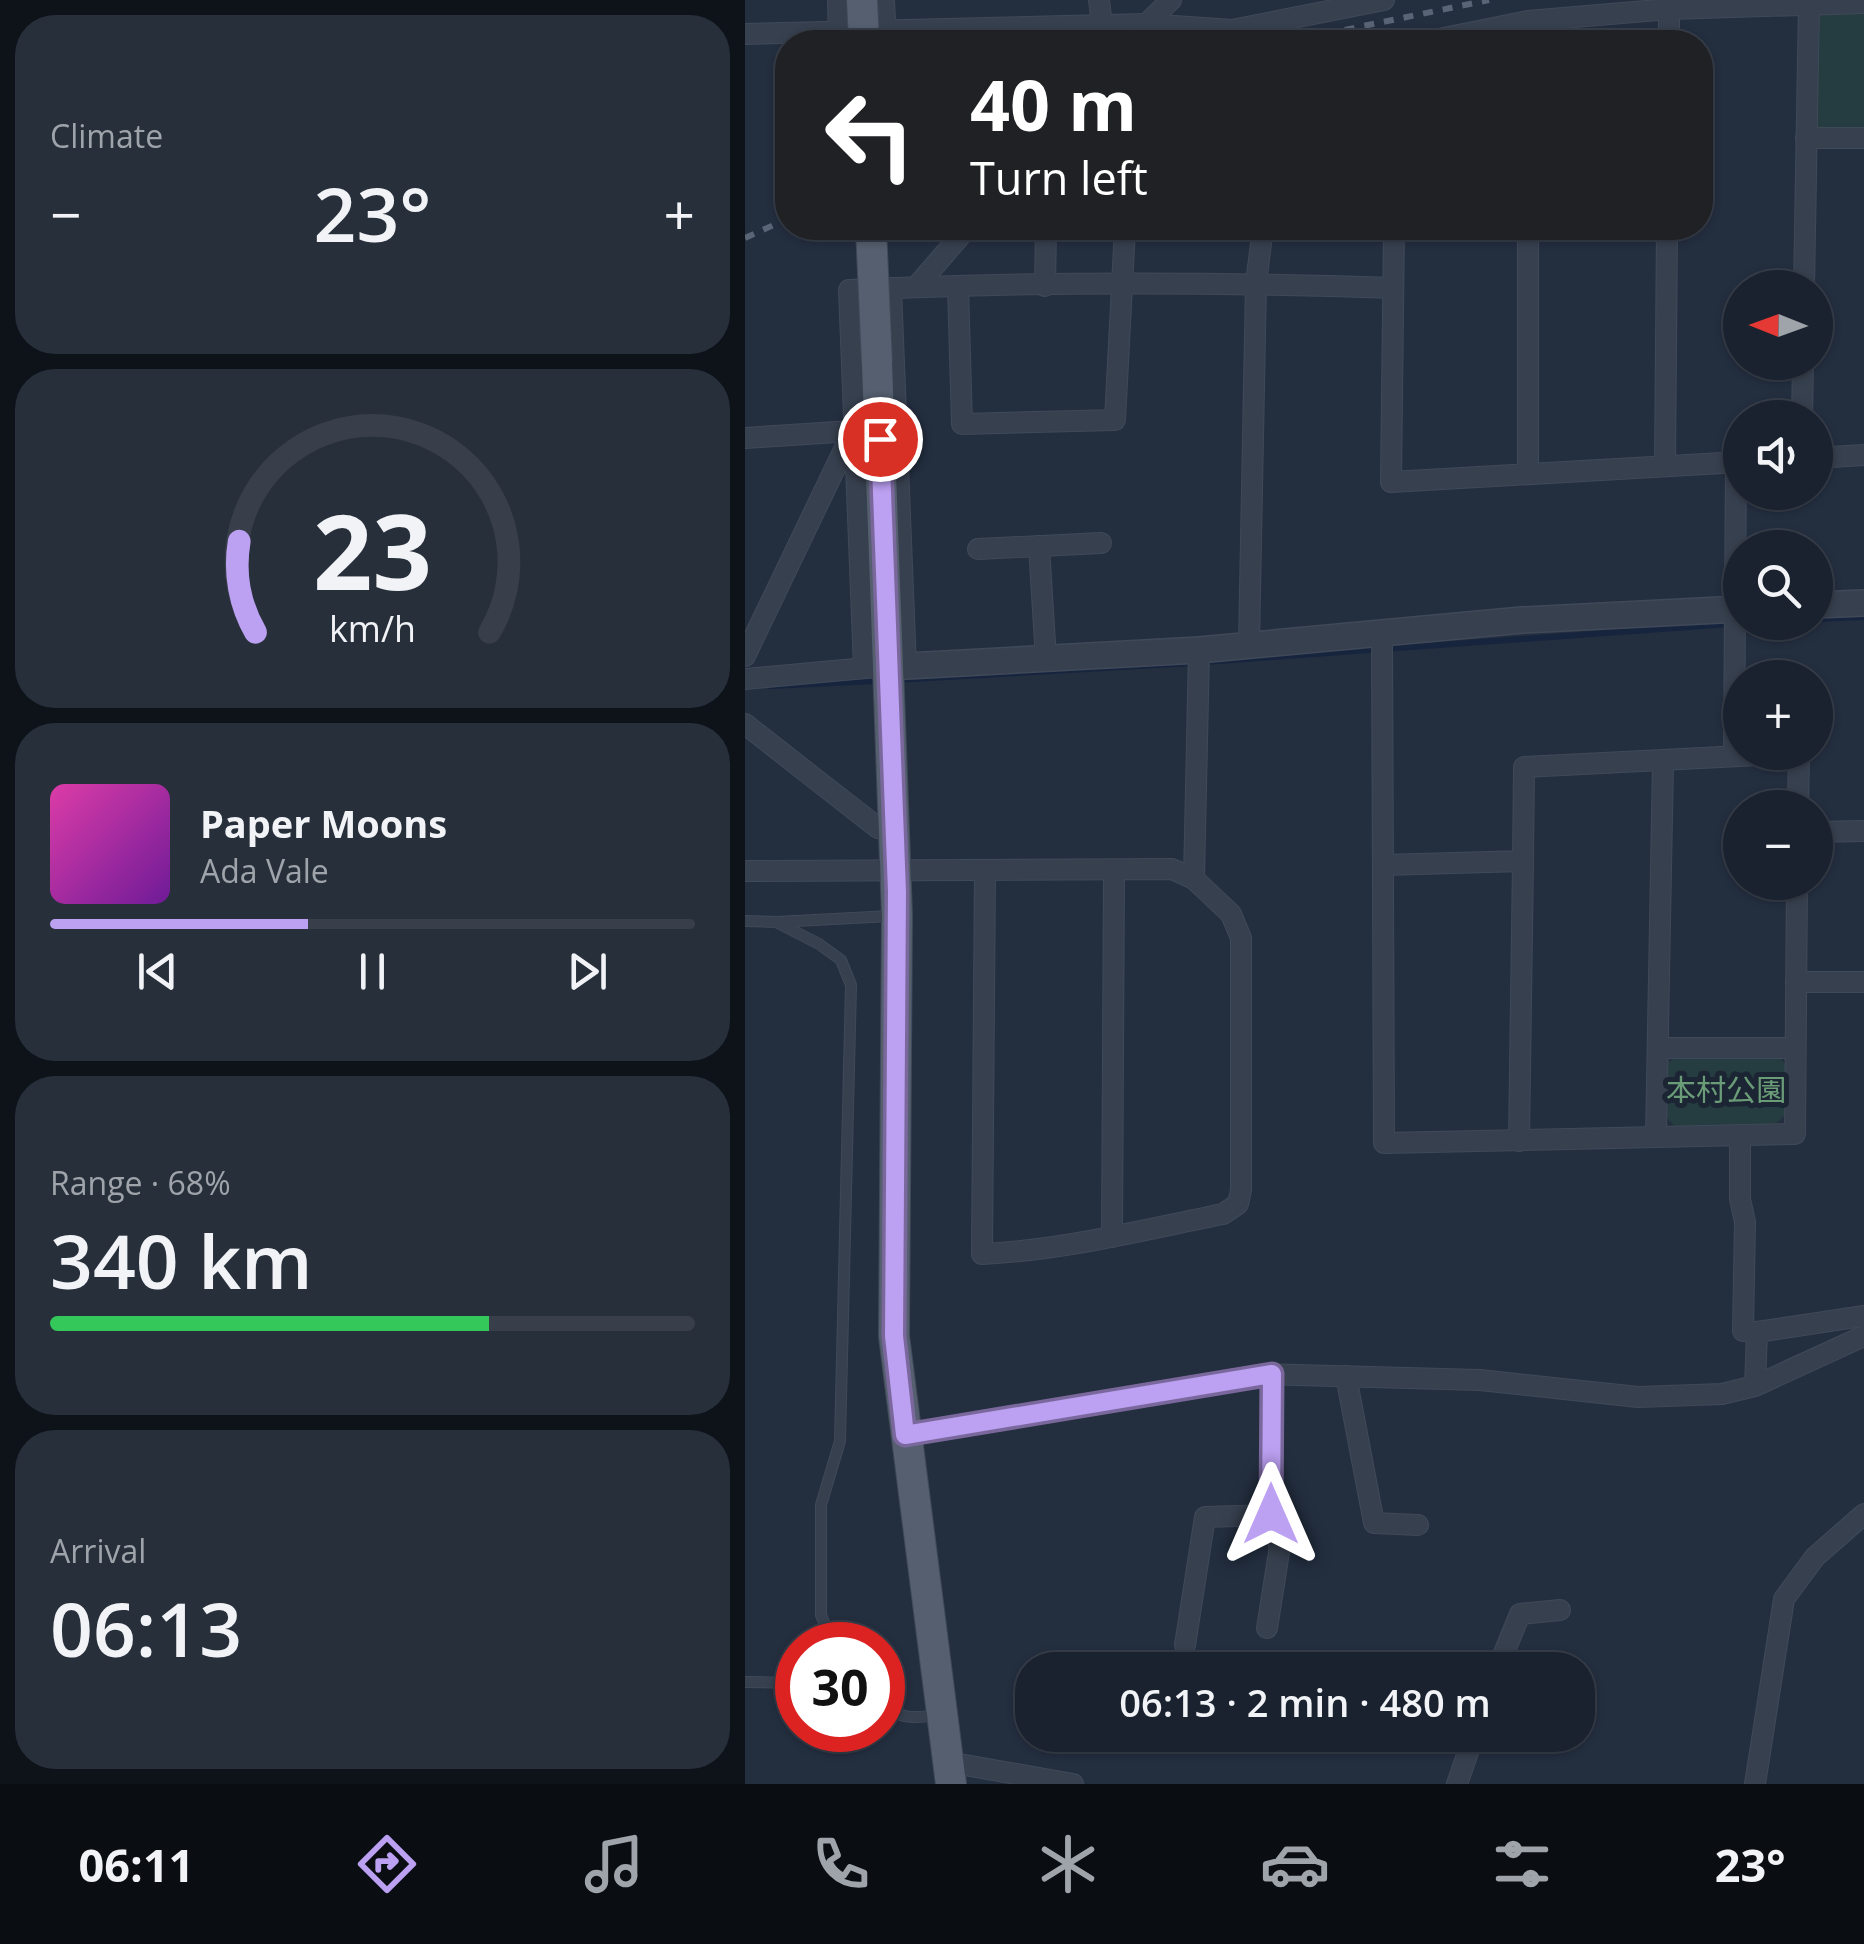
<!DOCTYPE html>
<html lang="en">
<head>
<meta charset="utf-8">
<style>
	body { margin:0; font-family:"Open Sans","Noto Sans JP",sans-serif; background:#272f3b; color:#f1f3f6; height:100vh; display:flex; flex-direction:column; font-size:38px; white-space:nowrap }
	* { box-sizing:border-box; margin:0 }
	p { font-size:32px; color:#9fa4aa }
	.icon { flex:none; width:55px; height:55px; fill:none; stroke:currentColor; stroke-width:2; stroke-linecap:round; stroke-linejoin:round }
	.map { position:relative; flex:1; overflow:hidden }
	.side { display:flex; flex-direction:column; gap:15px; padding:15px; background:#0e131a; width:745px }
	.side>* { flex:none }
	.top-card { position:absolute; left:30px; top:30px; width:938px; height:210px; border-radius:40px; box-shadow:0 2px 8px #0004,0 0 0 2px #383f4b; background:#202124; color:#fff; overflow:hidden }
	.needle { width:65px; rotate:271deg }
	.fabs { position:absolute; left:978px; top:270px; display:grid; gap:20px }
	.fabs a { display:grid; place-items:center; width:110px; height:110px; border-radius:50%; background:#1a222f; box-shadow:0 2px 8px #0004,0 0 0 2px #383f4b; font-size:50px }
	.speed { position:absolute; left:30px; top:1622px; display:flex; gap:20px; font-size:50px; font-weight:700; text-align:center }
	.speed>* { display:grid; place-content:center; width:130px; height:130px; border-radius:50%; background:#1a222f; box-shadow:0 2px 8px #0004,0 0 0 2px #383f4b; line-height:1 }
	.speed .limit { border:15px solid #d22; background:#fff; color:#111 }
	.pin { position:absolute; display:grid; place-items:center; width:85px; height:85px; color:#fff; margin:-42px; border:5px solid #fff; border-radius:50%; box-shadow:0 2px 10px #0007 }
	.me { position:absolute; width:110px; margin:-55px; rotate:0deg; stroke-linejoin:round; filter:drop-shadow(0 0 8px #0008) }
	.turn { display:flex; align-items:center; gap:35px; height:210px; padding:0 30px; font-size:45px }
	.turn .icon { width:130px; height:130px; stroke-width:2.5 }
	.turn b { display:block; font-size:70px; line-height:85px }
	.big { font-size:75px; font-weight:600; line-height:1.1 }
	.side .card { flex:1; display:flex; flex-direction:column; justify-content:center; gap:15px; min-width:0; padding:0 35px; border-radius:40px; background:#272f3b }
	.side .dial { align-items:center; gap:0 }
	.dial svg { height:260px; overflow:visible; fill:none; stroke:#383f4b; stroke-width:7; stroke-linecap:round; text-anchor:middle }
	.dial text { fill:#f1f3f6; stroke:none }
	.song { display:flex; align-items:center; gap:30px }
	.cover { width:120px; height:120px; border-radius:15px; background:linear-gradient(135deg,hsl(320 70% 55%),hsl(280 70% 35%)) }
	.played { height:10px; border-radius:5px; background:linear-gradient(90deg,#bca0f2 40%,#383f4b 40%) }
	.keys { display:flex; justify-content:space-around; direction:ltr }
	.heat { display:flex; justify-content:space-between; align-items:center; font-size:55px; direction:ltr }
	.charge { height:15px; border-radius:8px; background:linear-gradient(90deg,#34c759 68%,#383f4b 0) }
	.trip { position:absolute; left:270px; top:1652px; width:580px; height:100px; border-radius:40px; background:#1a222f; box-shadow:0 2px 8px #0004,0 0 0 2px #383f4b; font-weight:600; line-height:100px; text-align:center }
	.tab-bar { display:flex; height:160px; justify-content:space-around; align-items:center; background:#0a0e13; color:#9fa4aa }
	.tab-bar .icon { width:70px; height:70px }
	.tab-bar .on { color:#bca0f2 }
	.tab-bar b { font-size:45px; color:#f1f3f6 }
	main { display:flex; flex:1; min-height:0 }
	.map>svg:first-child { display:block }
</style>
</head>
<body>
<main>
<section class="side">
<div class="card"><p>Climate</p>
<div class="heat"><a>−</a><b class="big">23°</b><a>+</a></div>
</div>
<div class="card dial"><svg viewBox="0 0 100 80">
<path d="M14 69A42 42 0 1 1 86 69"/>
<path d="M14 69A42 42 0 0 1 9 41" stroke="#bca0f2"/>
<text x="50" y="56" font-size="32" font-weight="700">23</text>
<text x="50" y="72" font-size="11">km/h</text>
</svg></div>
<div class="card">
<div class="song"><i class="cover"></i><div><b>Paper Moons</b><p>Ada Vale</p></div></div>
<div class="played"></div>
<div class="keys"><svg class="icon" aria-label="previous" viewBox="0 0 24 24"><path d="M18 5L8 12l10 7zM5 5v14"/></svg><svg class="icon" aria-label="pause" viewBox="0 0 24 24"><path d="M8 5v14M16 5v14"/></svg><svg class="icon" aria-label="next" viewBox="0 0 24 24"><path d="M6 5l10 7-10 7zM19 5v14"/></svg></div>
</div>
<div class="card"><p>Range · 68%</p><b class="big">340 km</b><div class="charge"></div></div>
<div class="card"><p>Arrival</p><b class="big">06:13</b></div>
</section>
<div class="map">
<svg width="1119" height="1784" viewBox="0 0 1119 1784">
	<rect width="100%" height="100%" fill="#232e3f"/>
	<g fill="#253c40">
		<path d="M1072 13 1119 14V127H1071Z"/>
		<path d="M933 1055H1033L1040 1064 1041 1115 1029 1125 931 1128 922 1118 923 1063Z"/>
	</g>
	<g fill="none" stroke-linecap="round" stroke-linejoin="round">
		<g stroke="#16243e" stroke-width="6">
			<path d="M1070 619 1119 617"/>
			<path d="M460 662 1012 622"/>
			<path d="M150 680 447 663"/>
			<path d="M25 686 133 681"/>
		</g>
		<defs>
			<g id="service">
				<path d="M0 921 31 922 146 916"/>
				<path d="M31 922 74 944 96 960 106 985 95 1441 76 1505V1615L88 1645"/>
				<path d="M0 1682 52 1683"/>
				<path d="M138 1707C158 1719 172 1719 195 1714"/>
			</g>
			<g id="minor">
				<path d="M93 0 94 42"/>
				<path d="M139 0 141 42"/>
				<path d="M354 0 357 25"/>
				<path d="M0 34 400 24 487 30 639 0"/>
				<path d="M383 42 426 0"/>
				<path d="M679 42 783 21 924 9 1119 3"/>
				<path d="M924 42V9"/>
				<path d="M1061 138H1119"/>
				<path d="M649 228 646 482 995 462"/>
				<path d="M783 228V474"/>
				<path d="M172 286 222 228"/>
				<path d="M300 286 301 228"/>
				<path d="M213 287 217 424 370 420 380 228"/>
				<path d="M146 288 161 667"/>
				<path d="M1059 288 1064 3"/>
				<path d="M1057 418 1058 362"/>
				<path d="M0 438 107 431"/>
				<path d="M1070 458 1119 455"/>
				<path d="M920 466 922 228"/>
				<path d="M294 546 301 659"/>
				<path d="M233 549 356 543"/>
				<path d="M637 635 639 1143 1050 1134 1052 882"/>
				<path d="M504 644 511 283 518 228"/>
				<path d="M0 656 107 433"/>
				<path d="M119 668 104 290C285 281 467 282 648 288"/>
				<path d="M0 679 132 667"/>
				<path d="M0 724 133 828 150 830"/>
				<path d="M989 755 991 462"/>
				<path d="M1070 832 1119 831"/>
				<path d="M639 865 778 861 779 767 1054 753 1053 808"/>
				<path d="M240 870 237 1254C319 1250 398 1230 478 1214L493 1204 496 1190V938L486 914 449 879"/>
				<path d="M0 871 427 869 449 879 454 650"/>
				<path d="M1051 982H1119"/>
				<path d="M913 1048H1050"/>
				<path d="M995 1135V1199L1000 1222 998 1331 1012 1332 1119 1316"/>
				<path d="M911 1137 918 762"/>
				<path d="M774 1141 778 861"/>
				<path d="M367 1237 369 870"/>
				<path d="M601 1376 629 1523 673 1525"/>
				<path d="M1010 1386 1012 1332"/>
				<path d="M160 1435 520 1374 735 1380 893 1397 977 1394 1010 1386 1119 1336"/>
				<path d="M522 1628 535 1546 526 1527 527 1374"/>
				<path d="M440 1645 460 1517 526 1515"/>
				<path d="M752 1670 775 1614 815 1610"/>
				<path d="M203 1762 328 1784"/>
				<path d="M712 1784 729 1735"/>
				<path d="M1010 1784 1039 1599 1070 1557 1119 1514"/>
			</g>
			<g id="tertiary">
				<path d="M1070 605 1119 603"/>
				<path d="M144 667 454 650 777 620 995 609"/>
			</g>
			<path id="primary" d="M132 363 152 915 149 1336 206 1784"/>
		</defs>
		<use href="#service" stroke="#404958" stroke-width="12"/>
		<use href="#minor" stroke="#404958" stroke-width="22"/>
		<use href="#tertiary" stroke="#404958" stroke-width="28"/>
		<use href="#primary" stroke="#404958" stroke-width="32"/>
		<use href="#service" stroke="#37404f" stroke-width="10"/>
		<use href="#minor" stroke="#37404f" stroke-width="20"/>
		<use href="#tertiary" stroke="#37404f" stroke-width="25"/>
		<use href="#primary" stroke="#555f6f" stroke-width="30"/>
		<g stroke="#596476" stroke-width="6" stroke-dasharray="10 10" stroke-linecap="butt">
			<path d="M541 42 744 0"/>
			<path d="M0 238 42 219"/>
		</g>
		<defs>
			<g id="primary-bridge">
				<path d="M117 0 119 42"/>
				<path d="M126 228 132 363"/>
			</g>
		</defs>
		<use href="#primary-bridge" stroke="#404958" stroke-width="32" stroke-linecap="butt"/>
		<use href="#primary-bridge" stroke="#555f6f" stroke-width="30"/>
	</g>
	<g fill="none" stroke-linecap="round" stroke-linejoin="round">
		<defs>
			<path id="route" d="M135 439 152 892 149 1336 160 1435 527 1374 526 1514"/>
		</defs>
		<use href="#route" stroke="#7a689d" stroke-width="25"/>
		<use href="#route" stroke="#bca0f2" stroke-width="18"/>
	</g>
	<g text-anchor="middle" stroke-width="10" stroke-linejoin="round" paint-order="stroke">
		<g font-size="30" fill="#6a9c77" stroke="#1c2534">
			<text x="981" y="1101">本村公園</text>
		</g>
	</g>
</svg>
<div class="fabs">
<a><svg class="needle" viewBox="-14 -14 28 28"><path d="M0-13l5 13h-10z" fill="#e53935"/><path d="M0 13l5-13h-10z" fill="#9fa4aa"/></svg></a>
<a><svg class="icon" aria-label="sound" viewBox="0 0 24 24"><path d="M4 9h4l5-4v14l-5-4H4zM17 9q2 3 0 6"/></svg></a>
<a><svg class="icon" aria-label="search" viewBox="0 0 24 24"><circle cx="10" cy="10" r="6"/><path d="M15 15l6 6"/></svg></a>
<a>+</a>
<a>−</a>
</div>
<div class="speed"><div class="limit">30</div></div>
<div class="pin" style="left:135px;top:439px;background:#d93025"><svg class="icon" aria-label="arrive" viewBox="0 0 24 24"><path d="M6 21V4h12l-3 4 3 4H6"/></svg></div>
<svg class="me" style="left:526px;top:1514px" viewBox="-20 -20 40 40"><path d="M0-17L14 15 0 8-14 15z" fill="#bca0f2" stroke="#fff" stroke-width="4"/></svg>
<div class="trip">06:13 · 2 min · 480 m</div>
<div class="top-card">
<div class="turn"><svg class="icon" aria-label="left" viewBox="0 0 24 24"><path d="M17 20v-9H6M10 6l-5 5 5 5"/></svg><div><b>40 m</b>Turn left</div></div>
</div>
</div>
</main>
<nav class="tab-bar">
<b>06:11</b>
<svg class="icon on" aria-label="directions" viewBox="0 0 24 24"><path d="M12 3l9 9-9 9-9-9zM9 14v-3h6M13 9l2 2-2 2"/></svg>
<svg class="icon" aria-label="music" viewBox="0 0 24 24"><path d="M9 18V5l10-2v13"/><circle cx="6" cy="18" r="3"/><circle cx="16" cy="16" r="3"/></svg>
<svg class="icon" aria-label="phone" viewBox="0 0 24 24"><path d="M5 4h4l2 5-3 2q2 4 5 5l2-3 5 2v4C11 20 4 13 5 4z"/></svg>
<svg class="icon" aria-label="climate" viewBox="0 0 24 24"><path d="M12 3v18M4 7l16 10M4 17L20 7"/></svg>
<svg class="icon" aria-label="car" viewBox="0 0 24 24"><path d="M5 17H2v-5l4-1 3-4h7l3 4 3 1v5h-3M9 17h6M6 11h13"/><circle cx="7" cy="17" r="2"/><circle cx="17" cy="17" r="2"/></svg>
<svg class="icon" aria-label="filters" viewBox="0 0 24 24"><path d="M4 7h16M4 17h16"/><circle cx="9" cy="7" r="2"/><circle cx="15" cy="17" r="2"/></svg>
<b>23°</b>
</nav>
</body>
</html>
